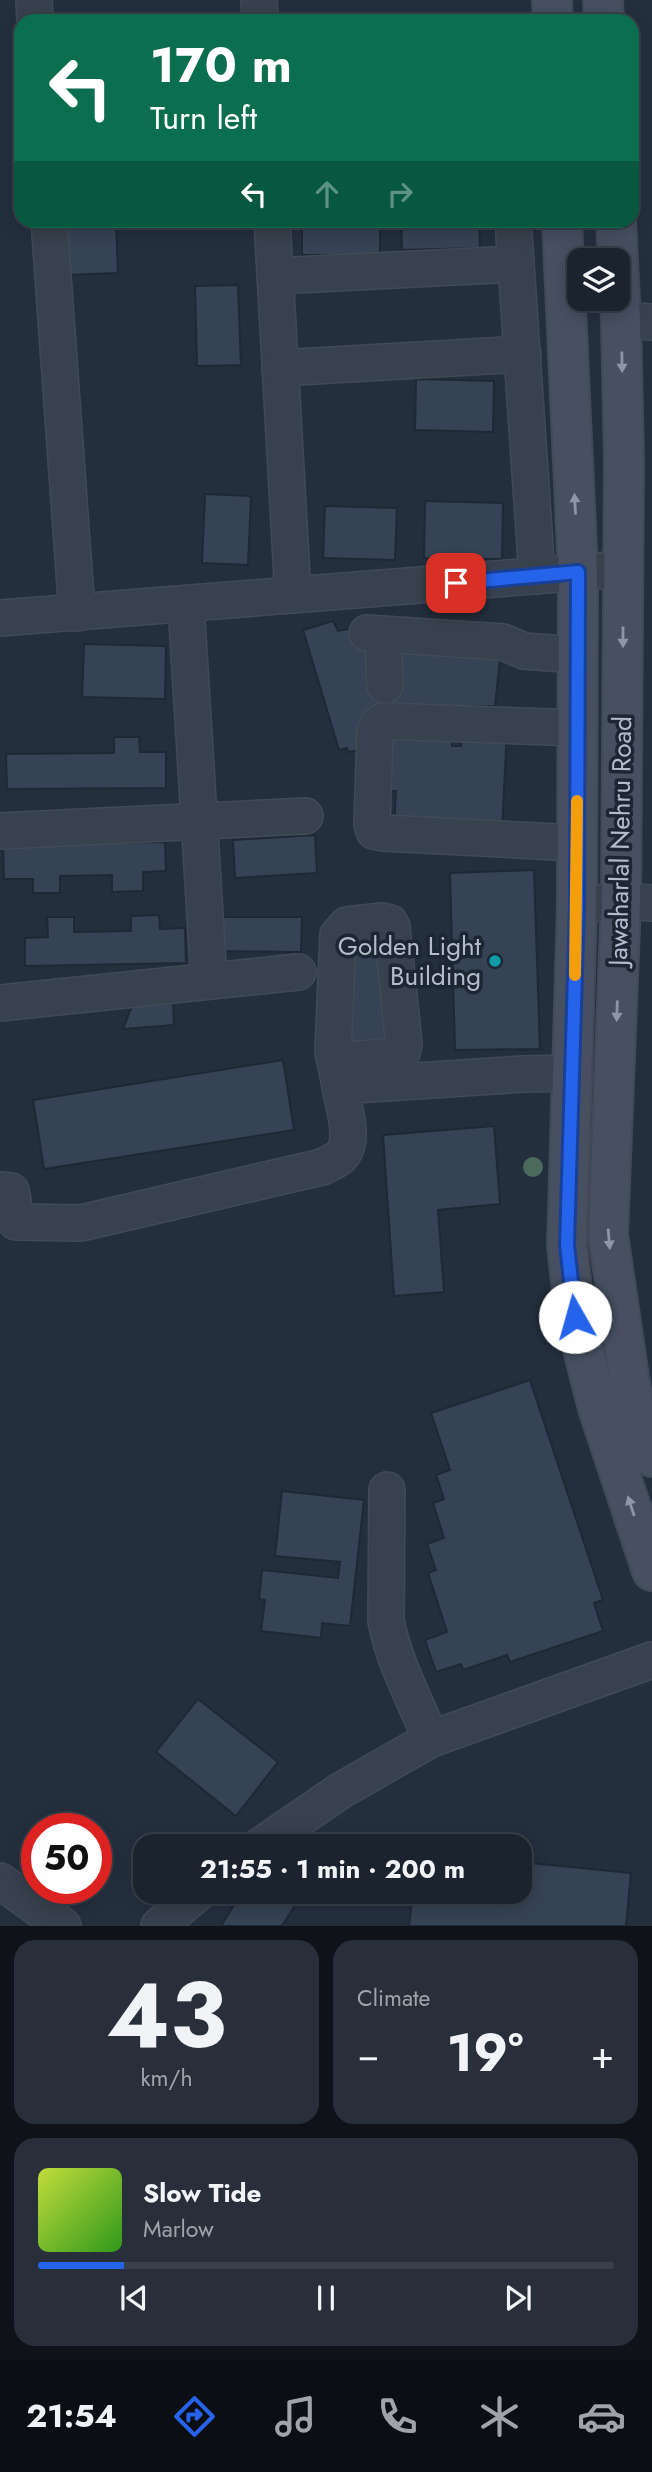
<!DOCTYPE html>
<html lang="en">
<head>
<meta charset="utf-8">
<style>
	body { margin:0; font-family:Jost,sans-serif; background:#282f3a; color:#f1f3f6; height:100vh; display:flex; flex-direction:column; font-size:26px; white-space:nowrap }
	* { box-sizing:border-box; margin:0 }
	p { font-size:23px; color:#a0a4aa }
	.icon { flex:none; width:38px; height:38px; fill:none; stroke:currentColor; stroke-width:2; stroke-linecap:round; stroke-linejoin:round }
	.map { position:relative; height:1926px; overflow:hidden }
	.drawer { display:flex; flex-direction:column; gap:14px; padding:14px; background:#0f1319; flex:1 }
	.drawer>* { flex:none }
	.hud { position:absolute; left:14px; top:14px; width:625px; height:214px; border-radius:21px; box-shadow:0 4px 18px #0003,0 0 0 2px #39404a; background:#0b6e4f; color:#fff; overflow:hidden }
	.fabs { position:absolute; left:567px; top:248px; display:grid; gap:14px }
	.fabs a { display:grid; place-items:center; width:63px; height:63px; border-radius:14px; background:#1b232e; box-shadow:0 4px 18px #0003,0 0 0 2px #39404a; font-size:35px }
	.speed { position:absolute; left:21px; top:1813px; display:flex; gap:14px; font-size:35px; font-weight:700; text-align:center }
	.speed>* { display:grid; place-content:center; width:91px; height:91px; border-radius:50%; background:#1b232e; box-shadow:0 4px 18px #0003,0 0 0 2px #39404a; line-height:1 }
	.speed .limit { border:10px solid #d22; background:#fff; color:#111 }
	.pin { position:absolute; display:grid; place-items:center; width:60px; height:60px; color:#fff; margin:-30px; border-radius:14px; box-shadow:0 4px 10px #0006 }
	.me { position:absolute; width:77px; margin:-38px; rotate:353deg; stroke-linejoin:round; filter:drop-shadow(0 0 5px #0008) }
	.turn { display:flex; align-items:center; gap:24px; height:147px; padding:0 21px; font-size:32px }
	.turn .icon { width:91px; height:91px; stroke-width:2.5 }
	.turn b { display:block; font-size:49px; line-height:60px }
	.lanes { display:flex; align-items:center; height:66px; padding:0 21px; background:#0003; justify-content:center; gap:35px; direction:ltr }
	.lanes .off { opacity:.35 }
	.big { font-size:52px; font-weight:700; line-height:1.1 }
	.drawer .tile { flex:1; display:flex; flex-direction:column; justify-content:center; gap:10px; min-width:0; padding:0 24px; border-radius:21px; background:#282f3a }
	.drawer .dial { align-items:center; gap:0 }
	.dial b { font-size:91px; line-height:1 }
	.song { display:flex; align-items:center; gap:21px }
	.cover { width:84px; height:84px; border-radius:10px; background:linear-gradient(135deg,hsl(70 70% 55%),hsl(110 70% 35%)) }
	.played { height:7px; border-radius:4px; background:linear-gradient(90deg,#2563eb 15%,#39404a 15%) }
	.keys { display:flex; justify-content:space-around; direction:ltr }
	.heat { display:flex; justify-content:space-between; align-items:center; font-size:38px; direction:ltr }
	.drawer .tiles { flex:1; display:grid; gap:14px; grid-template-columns:1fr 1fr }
	.tile:last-child { grid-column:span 2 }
	.trip { position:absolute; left:133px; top:1834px; width:399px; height:70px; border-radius:21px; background:#1b232e; box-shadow:0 4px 18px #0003,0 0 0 2px #39404a; font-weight:700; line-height:70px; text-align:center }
	.tab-bar { display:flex; height:112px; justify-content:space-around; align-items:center; background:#0b0e12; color:#a0a4aa }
	.tab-bar .icon { width:49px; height:49px }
	.tab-bar .on { color:#2563eb }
	.tab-bar b { font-size:32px; color:#f1f3f6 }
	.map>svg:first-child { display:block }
</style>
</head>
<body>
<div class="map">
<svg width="652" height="1926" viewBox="0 0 652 1926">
	<rect width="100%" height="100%" fill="#242f3e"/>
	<g fill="#364354" stroke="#1f2835" stroke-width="2">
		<path d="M65 220H116L118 273 67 275Z"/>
		<rect x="302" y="220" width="78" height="35"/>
		<path d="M401 220H479L480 248 402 250Z"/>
		<path d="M238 285 241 365 197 366 195 286Z"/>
		<path d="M416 379 494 381 493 432 415 430Z"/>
		<path d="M205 494 251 496 248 565 202 563Z"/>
		<path d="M425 501 503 503 502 559 424 558Z"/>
		<path d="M325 506 397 508 395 560 323 558Z"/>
		<path d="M333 621 338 631 360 627 500 659 495 706H383L361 750 348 752 347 748 339 750 303 630Z"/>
		<path d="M84 644 166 646 165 699 82 697Z"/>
		<path d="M463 728 507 730 502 831 394 826 396 791H390L386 729 453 732 452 746H461Z"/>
		<path d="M114 737H139L140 752H166V788L7 789 6 754 114 753Z"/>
		<path d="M315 835 317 873 235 878 233 840Z"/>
		<path d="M165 842 166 871 143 872V891L112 892V875L60 876V893H33V879H4L3 844Z"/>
		<path d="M534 870 540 1049 455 1050 450 873Z"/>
		<path d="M159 915 160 929 185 928 186 963 25 966V938L48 937 47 917H74V932L131 931V916Z"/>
		<path d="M217 917H302L301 952 217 951Z"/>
		<path d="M388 926 390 1043 338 1055 351 929Z"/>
		<path d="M135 998 173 1003 174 1025 123 1029Z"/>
		<path d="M283 1060 294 1130 44 1169 33 1100Z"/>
		<path d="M494 1126 500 1204 438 1210 444 1292 394 1296 383 1135Z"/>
		<path d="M530 1380 603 1600 594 1603 603 1631 510 1662 507 1655 463 1670 461 1664 436 1672 425 1640 447 1632 428 1573 436 1570 427 1544 444 1538 433 1503 444 1499 436 1475 450 1470 431 1413Z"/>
		<path d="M282 1491 364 1500 350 1626 322 1623 321 1638 261 1631 265 1600 259 1599 262 1570 338 1578 340 1562 275 1556Z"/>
		<path d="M198 1699 278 1762 236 1816 156 1752Z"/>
		<path d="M520 1862 631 1873 626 1926H409L413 1892H520Z"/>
		<path d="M242 1892H287L299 1899 282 1926H221Z"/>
	</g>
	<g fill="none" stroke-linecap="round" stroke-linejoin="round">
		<defs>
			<g id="street">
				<path d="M34 0 35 21"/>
				<path d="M259 0 260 21"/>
				<path d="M49 220 77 613"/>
				<path d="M272 220 293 595"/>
				<path d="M513 220 537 576"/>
				<path d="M275 276 516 264"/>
				<path d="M621 320 652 322"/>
				<path d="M280 368 523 354"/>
				<path d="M186 604 209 981"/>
				<path d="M0 618 623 569"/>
				<path d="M367 633 503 642 524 651 577 655"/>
				<path d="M383 634 385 685"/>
				<path d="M0 831 305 816"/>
				<path d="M577 843 384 833 374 831 372 824 375 731 377 725 383 721 577 728"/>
				<path d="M577 905 621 901 652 903"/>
				<path d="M0 1003 298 972"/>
				<path d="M335 1061 396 1056 402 1053 404 1045 392 927 390 923 382 921 347 925 338 935 333 1051 340 1086"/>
				<path d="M0 1190 11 1191C15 1202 11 1211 16 1222L81 1223 322 1167C328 1164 336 1161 341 1156 356 1140 343 1105 340 1086L523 1074 572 1073"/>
				<path d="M387 1490 386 1621C394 1662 415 1701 431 1739"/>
				<path d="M260 1846 340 1791 431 1739 652 1660"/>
				<path d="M0 1881 63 1926"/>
				<path d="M159 1926 199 1892"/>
			</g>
			<g id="secondary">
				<path d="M552 0 553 21"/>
				<path d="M603 0 604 21"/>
				<path d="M562 220 578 572 577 905 567 1245 575 1317 598 1408 652 1571"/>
				<path d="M616 220 621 320 624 461 621 901 608 1235 633 1404 652 1457"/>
			</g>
		</defs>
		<use href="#street" stroke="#414a57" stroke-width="38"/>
		<use href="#secondary" stroke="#414a57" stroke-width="42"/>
		<use href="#street" stroke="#38414e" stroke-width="35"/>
		<use href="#secondary" stroke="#465061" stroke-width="38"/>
	</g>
	<circle fill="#4b6a5d" cx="533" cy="1167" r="10"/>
	<defs><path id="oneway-solid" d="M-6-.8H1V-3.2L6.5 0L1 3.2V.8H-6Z" transform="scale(1.75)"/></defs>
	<g fill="#8e96a5">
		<use href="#oneway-solid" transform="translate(622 362) rotate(89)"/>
		<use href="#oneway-solid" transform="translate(575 504) rotate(-93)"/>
		<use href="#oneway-solid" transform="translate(623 637) rotate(90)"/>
		<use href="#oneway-solid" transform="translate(617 1011) rotate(92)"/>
		<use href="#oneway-solid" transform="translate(609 1239) rotate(85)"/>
		<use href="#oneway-solid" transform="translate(631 1506) rotate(-108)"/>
	</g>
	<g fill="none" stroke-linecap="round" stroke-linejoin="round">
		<defs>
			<path id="route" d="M456 583 578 572 577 905 567 1245 575 1317"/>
		</defs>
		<use href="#route" stroke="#184099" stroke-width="18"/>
		<use href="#route" stroke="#2563eb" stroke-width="12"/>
		<path stroke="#f59e0b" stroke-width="12" d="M575 975 577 801"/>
	</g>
	<circle fill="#0f9aa8" stroke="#1d2633" stroke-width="2.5" cx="495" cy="961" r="7"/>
	<g text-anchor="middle" stroke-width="7" stroke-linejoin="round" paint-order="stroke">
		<g font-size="26" fill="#b4bcc9" stroke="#1d2633">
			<text transform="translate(620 841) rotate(-89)" y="9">Jawaharlal Nehru Road</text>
		</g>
		<g font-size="26" fill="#b4bcc9" stroke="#1d2633" text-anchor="end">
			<text x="481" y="955">Golden Light<tspan x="481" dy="30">Building</tspan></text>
		</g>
	</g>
</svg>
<div class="fabs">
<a><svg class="icon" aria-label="layers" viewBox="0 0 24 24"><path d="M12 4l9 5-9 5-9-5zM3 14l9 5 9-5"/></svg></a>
</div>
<div class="speed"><div class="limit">50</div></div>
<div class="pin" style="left:456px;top:583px;background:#d93025"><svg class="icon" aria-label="arrive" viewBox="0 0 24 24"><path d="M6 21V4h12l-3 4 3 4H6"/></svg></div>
<svg class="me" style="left:575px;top:1317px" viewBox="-20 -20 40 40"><circle r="19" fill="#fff"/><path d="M0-13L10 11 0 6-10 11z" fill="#2563eb"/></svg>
<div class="trip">21:55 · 1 min · 200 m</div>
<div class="hud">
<div class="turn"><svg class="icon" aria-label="left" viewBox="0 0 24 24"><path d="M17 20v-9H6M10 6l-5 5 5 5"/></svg><div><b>170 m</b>Turn left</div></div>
<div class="lanes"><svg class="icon" aria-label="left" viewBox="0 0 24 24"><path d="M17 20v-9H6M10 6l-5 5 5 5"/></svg><svg class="icon off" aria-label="ahead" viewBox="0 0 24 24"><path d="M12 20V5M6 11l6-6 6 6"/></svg><svg class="icon off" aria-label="right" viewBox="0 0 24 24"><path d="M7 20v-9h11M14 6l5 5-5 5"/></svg></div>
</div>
</div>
<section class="drawer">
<div class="tiles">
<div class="tile dial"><b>43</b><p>km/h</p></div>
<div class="tile"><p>Climate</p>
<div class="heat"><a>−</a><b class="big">19°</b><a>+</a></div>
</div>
<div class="tile">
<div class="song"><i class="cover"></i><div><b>Slow Tide</b><p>Marlow</p></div></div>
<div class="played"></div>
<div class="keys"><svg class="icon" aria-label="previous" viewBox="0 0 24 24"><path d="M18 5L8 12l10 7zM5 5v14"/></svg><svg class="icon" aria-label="pause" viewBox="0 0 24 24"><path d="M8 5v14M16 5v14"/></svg><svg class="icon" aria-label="next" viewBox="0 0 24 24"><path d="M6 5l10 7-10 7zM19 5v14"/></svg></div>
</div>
</div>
</section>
<nav class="tab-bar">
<b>21:54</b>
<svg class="icon on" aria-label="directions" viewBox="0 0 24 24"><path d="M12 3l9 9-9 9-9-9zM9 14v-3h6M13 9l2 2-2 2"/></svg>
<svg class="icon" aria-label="music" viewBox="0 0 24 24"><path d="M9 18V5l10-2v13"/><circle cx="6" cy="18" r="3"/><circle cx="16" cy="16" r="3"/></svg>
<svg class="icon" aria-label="phone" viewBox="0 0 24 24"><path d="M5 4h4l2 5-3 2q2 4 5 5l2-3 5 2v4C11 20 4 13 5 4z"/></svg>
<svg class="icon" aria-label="climate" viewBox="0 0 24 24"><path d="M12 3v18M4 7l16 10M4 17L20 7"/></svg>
<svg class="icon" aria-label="car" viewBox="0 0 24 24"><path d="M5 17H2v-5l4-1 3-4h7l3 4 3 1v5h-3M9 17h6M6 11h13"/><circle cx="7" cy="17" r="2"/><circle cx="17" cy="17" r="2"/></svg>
</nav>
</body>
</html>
